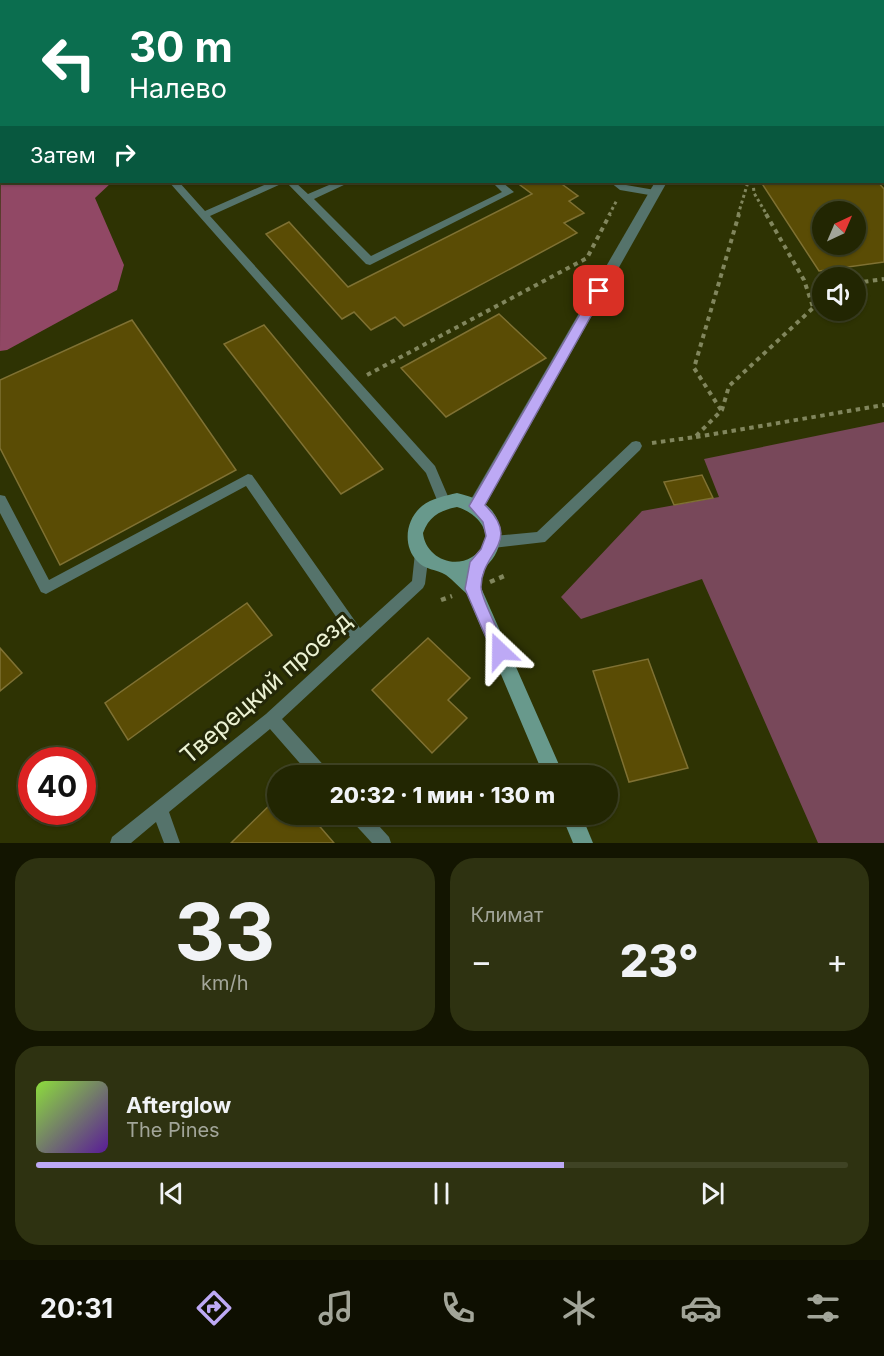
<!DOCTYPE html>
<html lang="ru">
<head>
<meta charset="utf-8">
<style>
	body { margin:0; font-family:Inter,sans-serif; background:#2e3211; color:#f1f3f6; height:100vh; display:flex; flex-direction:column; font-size:22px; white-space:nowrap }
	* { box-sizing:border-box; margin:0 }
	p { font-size:20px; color:#a2a599 }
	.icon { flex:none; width:33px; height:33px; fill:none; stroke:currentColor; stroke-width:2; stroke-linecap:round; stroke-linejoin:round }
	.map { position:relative; height:843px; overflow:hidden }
	.drawer { display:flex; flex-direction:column; gap:15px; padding:15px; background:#131501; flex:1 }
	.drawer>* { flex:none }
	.banner { position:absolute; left:0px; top:0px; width:885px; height:183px; box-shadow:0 2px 4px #0004,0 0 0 2px #3f4324; background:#0b6e4f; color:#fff; overflow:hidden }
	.needle { width:39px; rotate:44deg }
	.buttons { position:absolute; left:812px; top:201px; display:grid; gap:12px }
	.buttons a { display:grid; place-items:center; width:54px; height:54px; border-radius:50%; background:#222602; box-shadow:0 2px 4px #0004,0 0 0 2px #3f4324; font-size:30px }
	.speed { position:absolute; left:18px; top:747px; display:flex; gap:12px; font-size:30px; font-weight:700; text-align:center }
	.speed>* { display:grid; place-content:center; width:78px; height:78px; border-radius:50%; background:#222602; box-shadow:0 2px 4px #0004,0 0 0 2px #3f4324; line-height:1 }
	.speed .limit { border:9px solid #d22; background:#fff; color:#111 }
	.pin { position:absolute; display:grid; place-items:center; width:51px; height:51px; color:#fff; margin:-26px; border-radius:12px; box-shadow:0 3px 9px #0006 }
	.me { position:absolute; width:66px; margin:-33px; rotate:337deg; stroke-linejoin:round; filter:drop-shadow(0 0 4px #0008) }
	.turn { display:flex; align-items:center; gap:21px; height:126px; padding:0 30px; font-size:27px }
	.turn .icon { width:78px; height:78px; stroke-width:2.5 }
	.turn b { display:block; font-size:42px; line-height:51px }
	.then { display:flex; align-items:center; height:57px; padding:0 30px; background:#0003; gap:12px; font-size:22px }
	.big { font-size:45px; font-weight:800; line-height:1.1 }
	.drawer .card { flex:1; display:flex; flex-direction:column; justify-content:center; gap:9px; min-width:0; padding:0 21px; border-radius:24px; background:#2e3211 }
	.drawer .dial { align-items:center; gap:0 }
	.dial b { font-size:78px; line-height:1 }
	.song { display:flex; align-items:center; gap:18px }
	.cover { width:72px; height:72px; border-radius:9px; background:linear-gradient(135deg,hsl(90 70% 55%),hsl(270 70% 35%)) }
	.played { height:6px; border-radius:3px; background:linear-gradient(90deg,#bda9f5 65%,#3f4324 65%) }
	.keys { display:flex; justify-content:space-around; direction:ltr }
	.heat { display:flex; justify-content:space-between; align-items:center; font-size:33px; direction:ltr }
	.drawer .tiles { flex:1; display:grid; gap:15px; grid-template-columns:1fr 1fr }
	.card:last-child { grid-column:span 2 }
	.trip { position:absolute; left:267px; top:765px; width:351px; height:60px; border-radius:30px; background:#222602; box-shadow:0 2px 4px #0004,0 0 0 2px #3f4324; font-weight:800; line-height:60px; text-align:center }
	.tabs { display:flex; height:96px; justify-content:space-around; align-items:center; background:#0e0f01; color:#a2a599 }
	.tabs .icon { width:42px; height:42px }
	.tabs .selected { color:#bda9f5 }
	.tabs b { font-size:27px; color:#f1f3f6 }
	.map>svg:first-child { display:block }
</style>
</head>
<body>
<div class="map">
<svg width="884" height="843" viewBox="0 0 884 843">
	<rect width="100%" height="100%" fill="#2e3303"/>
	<path fill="#78485a" d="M884 422V843H818L702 579 581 619 561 597 642 511 719 497 704 459Z"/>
	<g fill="#914865">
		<path d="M0 0H389L2 2 1 29Z"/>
		<path d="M1 107 2 182H112L95 198 124 265 117 290 7 350 0 351Z"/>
	</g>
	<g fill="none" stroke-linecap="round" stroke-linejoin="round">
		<g fill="#594585" fill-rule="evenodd">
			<path d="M28 0H34L33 2H25Z"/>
			<rect x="0" y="8" width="2" height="3"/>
		</g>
	</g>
	<g fill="#5a4c05" stroke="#7f7133" stroke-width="1.5" fill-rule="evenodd">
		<path d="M516 182H559L578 196 569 201 584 213 564 223 577 233 404 326 395 317 371 330 354 312 342 319 266 234 289 222 348 287 532 194Z"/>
		<path d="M761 182H878L884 189V262L819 271ZM822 212H855V244H822Z"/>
		<path d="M499 314 546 358 446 417 401 368Z"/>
		<path d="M132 320 236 470 60 565 0 448V380Z"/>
		<path d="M264 325 383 469 341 494 224 344Z"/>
		<path d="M702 475 713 498 674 505 664 482Z"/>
		<path d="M247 603 272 635 128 740 105 703Z"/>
		<path d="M428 638 470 678 448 700 467 718 432 753 372 690Z"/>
		<path d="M0 648 22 673 0 691Z"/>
		<path d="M648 659 688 768 629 782 593 671Z"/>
		<path d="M278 797V814H309L334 843H231Z"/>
	</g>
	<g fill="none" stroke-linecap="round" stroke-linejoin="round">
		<g stroke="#81865d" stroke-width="3" stroke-dasharray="3 3" stroke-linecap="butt">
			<path d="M835 0 839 2"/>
			<path d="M684 2 687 0"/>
			<path d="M0 50 2 52"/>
			<path d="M753 182 754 193 767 215"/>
			<path d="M609 215 617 200"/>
			<path d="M738 215 748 182"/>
		</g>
		<g stroke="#81865d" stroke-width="4" stroke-dasharray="4.5 4.5" stroke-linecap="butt">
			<path d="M766 214 804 280 813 307"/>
			<path d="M855 283 884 279"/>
			<path d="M367 375 587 258 610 214"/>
			<path d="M721 410 694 368 739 214"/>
			<path d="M696 437 884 405"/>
			<path d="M652 443 695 437 722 410 729 386 813 308 822 296"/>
		</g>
		<g stroke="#81865d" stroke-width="4.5" stroke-dasharray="5 5" stroke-linecap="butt">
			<path d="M490 582 504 576"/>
			<path d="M441 600 452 596"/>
		</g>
		<g fill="#55736b" fill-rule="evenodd">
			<path d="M520 0H528L530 2H521Z"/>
			<path d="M610 0H618L620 2H611Z"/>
			<path d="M169 182H179L205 211 271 182H282L281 184 210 216 435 466 450 501 449 505 444 506 439 505 426 473Z"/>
			<path d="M286 182H295L308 194 336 182H347L346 184 314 199 371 256 502 192 492 182H502L514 192 370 265 366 264Z"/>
			<path d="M610 182H621L626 185 655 190 660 193 655 196 620 190Z"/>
			<path d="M636 441 640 442 642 446 640 450 545 542 493 548 488 546 486 542 488 538 493 536 537 532 632 442Z"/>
			<path d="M248 474 252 475 360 628 412 581 415 553 417 549 422 547 427 549 429 553 425 584 423 588 282 719 328 770 330 776H311L270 729 169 812 180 843H164L156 822 131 843H110L112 837 266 714 350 637 246 486 46 594 41 592 0 513V495L5 496 49 580Z"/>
			<path d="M349 814H368L389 837 391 843H372L351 820Z"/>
		</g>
		<g fill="#55736b" fill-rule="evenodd">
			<path d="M739 0H749L738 2Z"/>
			<path d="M655 182H667L482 511 476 513 470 511 468 506 470 501Z"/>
		</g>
		<g fill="#68998c" fill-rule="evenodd">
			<path d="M457 493C464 495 473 497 480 501 505 514 507 548 486 566 481 570 474 572 469 574L479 583 564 776H544L467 594C460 588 453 580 446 575 436 569 425 570 417 561 402 545 406 519 422 506 432 498 445 496 457 493ZM457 507C481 514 499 540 472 557 451 570 425 555 423 533 429 516 441 510 457 507Z"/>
			<path d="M561 814H581L593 843H573Z"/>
		</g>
	</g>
	<path fill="#bda9f5" stroke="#7b6e9f" stroke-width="1.5" d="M599 286 605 291 485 505C523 542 481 552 481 587 481 599 502 638 508 651L506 656 500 659 494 656 465 589 470 562 481 549 486 536 483 522 469 506 595 288Z"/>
	<g text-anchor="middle" stroke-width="6" stroke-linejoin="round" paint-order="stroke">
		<g font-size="24" fill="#ecf2d3" stroke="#242808">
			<text transform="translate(266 688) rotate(-41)" y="8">Тверецкий проезд</text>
		</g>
	</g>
</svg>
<div class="buttons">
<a><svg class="needle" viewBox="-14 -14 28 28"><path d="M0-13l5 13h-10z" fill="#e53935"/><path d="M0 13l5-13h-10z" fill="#a2a599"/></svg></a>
<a><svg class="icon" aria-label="sound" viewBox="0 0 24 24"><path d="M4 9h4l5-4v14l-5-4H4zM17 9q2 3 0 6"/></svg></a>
</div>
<div class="speed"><div class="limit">40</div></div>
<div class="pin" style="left:599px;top:291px;background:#d93025"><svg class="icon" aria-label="arrive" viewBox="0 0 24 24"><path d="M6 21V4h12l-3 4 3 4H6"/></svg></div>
<svg class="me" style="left:500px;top:651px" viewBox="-20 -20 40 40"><path d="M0-17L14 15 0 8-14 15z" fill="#bda9f5" stroke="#fff" stroke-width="4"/></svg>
<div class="trip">20:32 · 1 мин · 130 m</div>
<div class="banner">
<div class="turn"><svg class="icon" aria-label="left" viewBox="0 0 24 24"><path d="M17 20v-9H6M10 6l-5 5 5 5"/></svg><div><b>30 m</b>Налево</div></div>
<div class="then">Затем<svg class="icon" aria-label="right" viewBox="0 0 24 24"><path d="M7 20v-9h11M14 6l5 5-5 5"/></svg></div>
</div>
</div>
<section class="drawer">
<div class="tiles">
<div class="card dial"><b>33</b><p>km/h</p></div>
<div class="card"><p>Климат</p>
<div class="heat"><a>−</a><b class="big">23°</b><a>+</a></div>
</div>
<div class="card">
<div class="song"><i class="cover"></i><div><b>Afterglow</b><p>The Pines</p></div></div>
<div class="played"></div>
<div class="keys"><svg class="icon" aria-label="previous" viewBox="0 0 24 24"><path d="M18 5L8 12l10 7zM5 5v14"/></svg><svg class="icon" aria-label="pause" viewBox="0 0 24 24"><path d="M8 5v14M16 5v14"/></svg><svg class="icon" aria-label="next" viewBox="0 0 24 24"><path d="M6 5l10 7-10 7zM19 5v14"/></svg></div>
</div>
</div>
</section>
<nav class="tabs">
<b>20:31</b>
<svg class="icon selected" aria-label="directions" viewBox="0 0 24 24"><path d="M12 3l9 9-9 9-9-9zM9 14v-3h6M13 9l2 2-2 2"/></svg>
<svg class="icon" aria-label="music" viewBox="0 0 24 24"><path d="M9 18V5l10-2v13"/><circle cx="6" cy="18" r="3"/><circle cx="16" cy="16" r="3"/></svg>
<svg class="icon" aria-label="phone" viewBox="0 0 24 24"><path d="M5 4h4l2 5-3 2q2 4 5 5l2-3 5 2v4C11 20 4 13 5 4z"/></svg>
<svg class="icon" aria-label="climate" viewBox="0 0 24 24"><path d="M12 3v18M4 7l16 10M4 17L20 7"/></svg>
<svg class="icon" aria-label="car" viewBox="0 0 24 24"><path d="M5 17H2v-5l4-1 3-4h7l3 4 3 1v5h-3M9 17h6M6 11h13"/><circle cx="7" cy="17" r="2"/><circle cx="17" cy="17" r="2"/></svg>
<svg class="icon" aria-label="filters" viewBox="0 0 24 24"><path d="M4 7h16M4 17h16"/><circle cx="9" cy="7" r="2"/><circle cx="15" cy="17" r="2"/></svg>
</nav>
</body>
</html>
